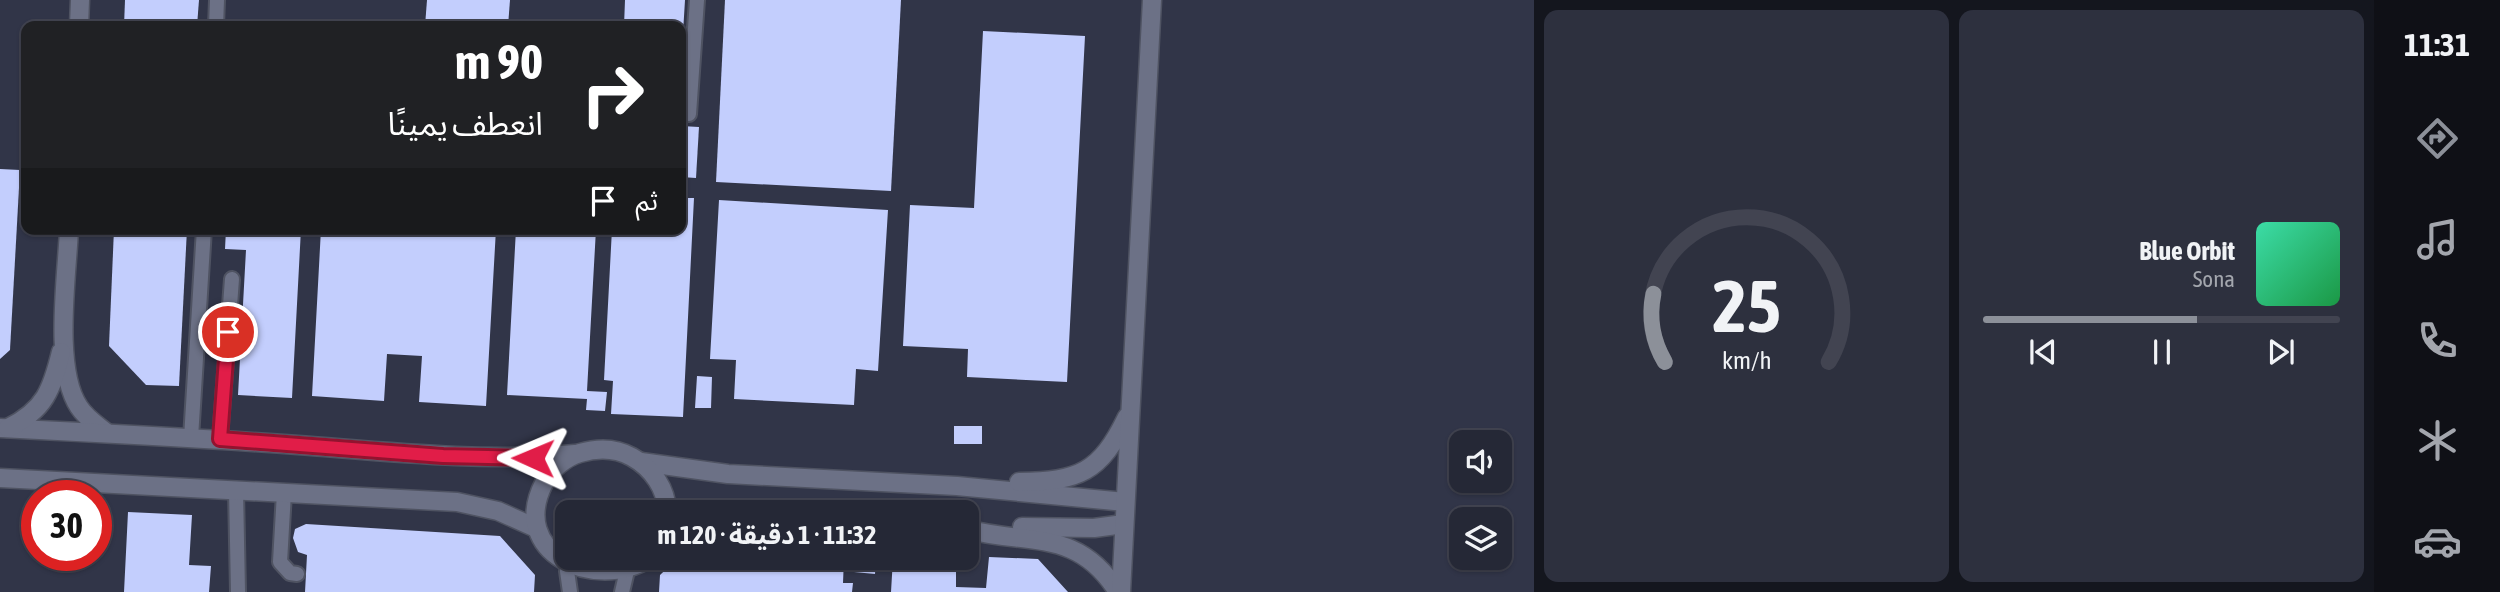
<!DOCTYPE html>
<html lang="ar">
<head>
<meta charset="utf-8">
<style>
	body { margin:0; font-family:"Asap Condensed","Noto Sans Arabic",sans-serif; background:#2d303e; color:#f1f3f6; direction:rtl; height:100vh; display:flex; flex-direction:column; font-size:26px; white-space:nowrap }
	* { box-sizing:border-box; margin:0 }
	p { font-size:23px; color:#a3a6ad }
	.icon { flex:none; width:38px; height:38px; fill:none; stroke:currentColor; stroke-width:2; stroke-linecap:round; stroke-linejoin:round }
	.map { position:relative; flex:1; overflow:hidden; direction:ltr }
	.details { display:flex; flex-direction:column; gap:10px; padding:10px; background:#14161e; width:840px }
	.details>* { flex:none }
	.hud { position:absolute; left:21px; top:21px; width:665px; height:214px; border-radius:14px; box-shadow:0 2px 5px #0004,0 0 0 2px #424451; direction:rtl; background:#202124; color:#fff; overflow:hidden }
	.controls { position:absolute; left:1449px; top:430px; display:grid; gap:14px }
	.controls a { display:grid; place-items:center; width:63px; height:63px; border-radius:14px; background:#252836; box-shadow:0 2px 5px #0004,0 0 0 2px #424451; font-size:35px }
	.speed { position:absolute; left:21px; top:480px; display:flex; gap:14px; font-size:35px; font-weight:700; text-align:center }
	.speed>* { display:grid; place-content:center; width:91px; height:91px; border-radius:50%; background:#252836; box-shadow:0 2px 5px #0004,0 0 0 2px #424451; line-height:1 }
	.speed .limit { border:10px solid #d22; background:#fff; color:#111 }
	.pin { position:absolute; display:grid; place-items:center; width:60px; height:60px; color:#fff; margin:-30px; border:4px solid #fff; border-radius:50%; box-shadow:0 2px 7px #0007 }
	.me { position:absolute; width:77px; margin:-38px; rotate:271deg; stroke-linejoin:round; filter:drop-shadow(0 0 5px #0008) }
	.turn { display:flex; align-items:center; gap:24px; height:147px; padding:0 28px; font-size:32px }
	.turn .icon { width:91px; height:91px; stroke-width:2.5 }
	.turn b { display:block; font-size:49px; line-height:60px }
	.then { display:flex; align-items:center; height:66px; padding:0 28px; background:#0003; gap:14px; font-size:26px }
	.details .tile { flex:1; display:flex; flex-direction:column; justify-content:center; gap:10px; min-width:0; padding:0 24px; border-radius:14px; background:#2d303e }
	.details .dial { align-items:center; gap:0 }
	.dial svg { height:182px; overflow:visible; fill:none; stroke:#424451; stroke-width:7; stroke-linecap:round; text-anchor:middle }
	.dial text { fill:#f1f3f6; stroke:none }
	.song { display:flex; align-items:center; gap:21px }
	.cover { width:84px; height:84px; border-radius:10px; background:linear-gradient(135deg,hsl(160 70% 55%),hsl(140 70% 35%)) }
	.played { height:7px; border-radius:4px; background:linear-gradient(90deg,#8c9099 60%,#424451 60%) }
	.keys { display:flex; justify-content:space-around; direction:ltr }
	.details .tiles { flex:1; display:grid; gap:10px; grid-template-columns:repeat(2,1fr) }
	.trip { position:absolute; left:555px; top:500px; width:424px; height:70px; border-radius:14px; background:#252836; box-shadow:0 2px 5px #0004,0 0 0 2px #424451; font-weight:700; line-height:70px; text-align:center; direction:rtl }
	main { display:flex; flex:1; min-height:0 }
	.tabs { display:flex; flex-direction:column; width:126px; justify-content:space-around; align-items:center; background:#0f1016; color:#a3a6ad }
	.tabs .icon { width:49px; height:49px }
	.tabs .active { color:#8c9099 }
	.tabs b { font-size:32px; color:#f1f3f6 }
	.map>svg:first-child { display:block }
</style>
</head>
<body>
<main>
<nav class="tabs">
<b>11:31</b>
<svg class="icon active" aria-label="directions" viewBox="0 0 24 24"><path d="M12 3l9 9-9 9-9-9zM9 14v-3h6M13 9l2 2-2 2"/></svg>
<svg class="icon" aria-label="music" viewBox="0 0 24 24"><path d="M9 18V5l10-2v13"/><circle cx="6" cy="18" r="3"/><circle cx="16" cy="16" r="3"/></svg>
<svg class="icon" aria-label="phone" viewBox="0 0 24 24"><path d="M5 4h4l2 5-3 2q2 4 5 5l2-3 5 2v4C11 20 4 13 5 4z"/></svg>
<svg class="icon" aria-label="climate" viewBox="0 0 24 24"><path d="M12 3v18M4 7l16 10M4 17L20 7"/></svg>
<svg class="icon" aria-label="car" viewBox="0 0 24 24"><path d="M5 17H2v-5l4-1 3-4h7l3 4 3 1v5h-3M9 17h6M6 11h13"/><circle cx="7" cy="17" r="2"/><circle cx="17" cy="17" r="2"/></svg>
</nav>
<section class="details">
<div class="tiles">
<div class="tile">
<div class="song"><i class="cover"></i><div><b>Blue Orbit</b><p>Sona</p></div></div>
<div class="played"></div>
<div class="keys"><svg class="icon" aria-label="previous" viewBox="0 0 24 24"><path d="M18 5L8 12l10 7zM5 5v14"/></svg><svg class="icon" aria-label="pause" viewBox="0 0 24 24"><path d="M8 5v14M16 5v14"/></svg><svg class="icon" aria-label="next" viewBox="0 0 24 24"><path d="M6 5l10 7-10 7zM19 5v14"/></svg></div>
</div>
<div class="tile dial"><svg viewBox="0 0 100 80">
<path d="M14 69A42 42 0 1 1 86 69"/>
<path d="M14 69A42 42 0 0 1 9 39" stroke="#8c9099"/>
<text x="50" y="56" font-size="32" font-weight="700">25</text>
<text x="50" y="72" font-size="11">km/h</text>
</svg></div>
</div>
</section>
<div class="map">
<svg width="1534" height="592" viewBox="0 0 1534 592">
	<rect width="100%" height="100%" fill="#313548"/>
	<g fill="#c3cefd">
		<path d="M125 0H199L197 26H124Z"/>
		<path d="M427 0H510L508 26H425Z"/>
		<path d="M625 0H685L683 33H681V26H624Z"/>
		<path d="M725 0H901L891 191 716 182Z"/>
		<path d="M983 31 1085 36 1067 382 967 377 968 349 903 346 910 205 974 208Z"/>
		<path d="M681 126 699 127 696 178 681 177Z"/>
		<path d="M0 169 20 170 10 350 0 359Z"/>
		<path d="M681 198H694L683 417 611 414 613 381 604 380 612 229H681Z"/>
		<path d="M719 200 888 210 878 371 856 369 854 405 734 399 736 360 710 359Z"/>
		<path d="M114 229H187L179 386 146 385 109 346Z"/>
		<path d="M226 229H301L292 398 238 395 246 250 225 249Z"/>
		<path d="M321 229H496L486 406 419 402 422 356 387 354 384 401 312 396Z"/>
		<path d="M516 229H596L587 391 607 392 605 411 586 410 587 399 507 395Z"/>
		<path d="M697 376 712 377 711 408H695Z"/>
		<rect x="954" y="426" width="28" height="18"/>
		<path d="M128 512 192 515 189 565 211 566 209 592H124Z"/>
		<path d="M306 524 500 536 535 575 534 592H305L307 555 298 552 293 538 295 529Z"/>
		<path d="M989 557 1038 559 1068 592H891L893 558H956V587L986 588Z"/>
		<path d="M678 558H844L843 583H853L852 592H659L660 575Z"/>
		<path d="M855 558H876L875 574 854 572Z"/>
	</g>
	<g fill="none" stroke-linecap="round" stroke-linejoin="round">
		<defs>
			<g id="service">
				<path d="M216 26 217 0"/>
				<path d="M689 114 697 0"/>
				<path d="M191 438 204 229"/>
				<path d="M220 439 232 279"/>
				<path d="M236 490 238 592"/>
				<path d="M284 493 280 562 290 573 297 574"/>
				<path d="M567 571 570 592"/>
				<path d="M622 592 626 575"/>
			</g>
			<g id="minor">
				<path d="M79 26 80 0"/>
				<path d="M69 229C67 276 53 368 79 407 86 418 97 425 107 433"/>
				<path d="M0 428C100 433 199 438 298 445 390 452 483 462 575 454"/>
				<path d="M8 428C45 410 52 389 61 352"/>
				<path d="M641 462 728 474 957 486 1125 502"/>
				<path d="M0 478 457 502 498 511 536 528"/>
				<path d="M1019 482C1079 481 1100 473 1127 417"/>
				<path d="M1022 527 1094 528 1124 524"/>
				<path d="M966 529C1028 546 1077 527 1118 592"/>
				<path d="M650 558C594 592 508 553 544 483 551 469 566 457 580 453 597 448 616 448 632 457 652 468 667 489 667 513"/>
				<path d="M1121 592 1152 0"/>
			</g>
		</defs>
		<use href="#service" stroke="#4f5362" stroke-width="18"/>
		<use href="#minor" stroke="#4f5362" stroke-width="21"/>
		<use href="#service" stroke="#6c7186" stroke-width="14"/>
		<use href="#minor" stroke="#6c7186" stroke-width="18"/>
	</g>
	<g fill="none" stroke-linecap="round" stroke-linejoin="round">
		<defs>
			<path id="route" d="M228 332 220 439 443 456 533 458"/>
		</defs>
		<use href="#route" stroke="#92132f" stroke-width="18"/>
		<use href="#route" stroke="#e11d48" stroke-width="12"/>
	</g>
</svg>
<div class="controls">
<a><svg class="icon" aria-label="sound" viewBox="0 0 24 24"><path d="M4 9h4l5-4v14l-5-4H4zM17 9q2 3 0 6"/></svg></a>
<a><svg class="icon" aria-label="layers" viewBox="0 0 24 24"><path d="M12 4l9 5-9 5-9-5zM3 14l9 5 9-5"/></svg></a>
</div>
<div class="speed"><div class="limit">30</div></div>
<div class="pin" style="left:228px;top:332px;background:#d93025"><svg class="icon" aria-label="arrive" viewBox="0 0 24 24"><path d="M6 21V4h12l-3 4 3 4H6"/></svg></div>
<svg class="me" style="left:533px;top:458px" viewBox="-20 -20 40 40"><path d="M0-17L14 15 0 8-14 15z" fill="#e11d48" stroke="#fff" stroke-width="4"/></svg>
<div class="trip">11:32 · 1 دقيقة · 120 m</div>
<div class="hud">
<div class="turn"><svg class="icon" aria-label="right" viewBox="0 0 24 24"><path d="M7 20v-9h11M14 6l5 5-5 5"/></svg><div><b>90 m</b>انعطف يمينًا</div></div>
<div class="then">ثم<svg class="icon" aria-label="arrive" viewBox="0 0 24 24"><path d="M6 21V4h12l-3 4 3 4H6"/></svg></div>
</div>
</div>
</main>
</body>
</html>
